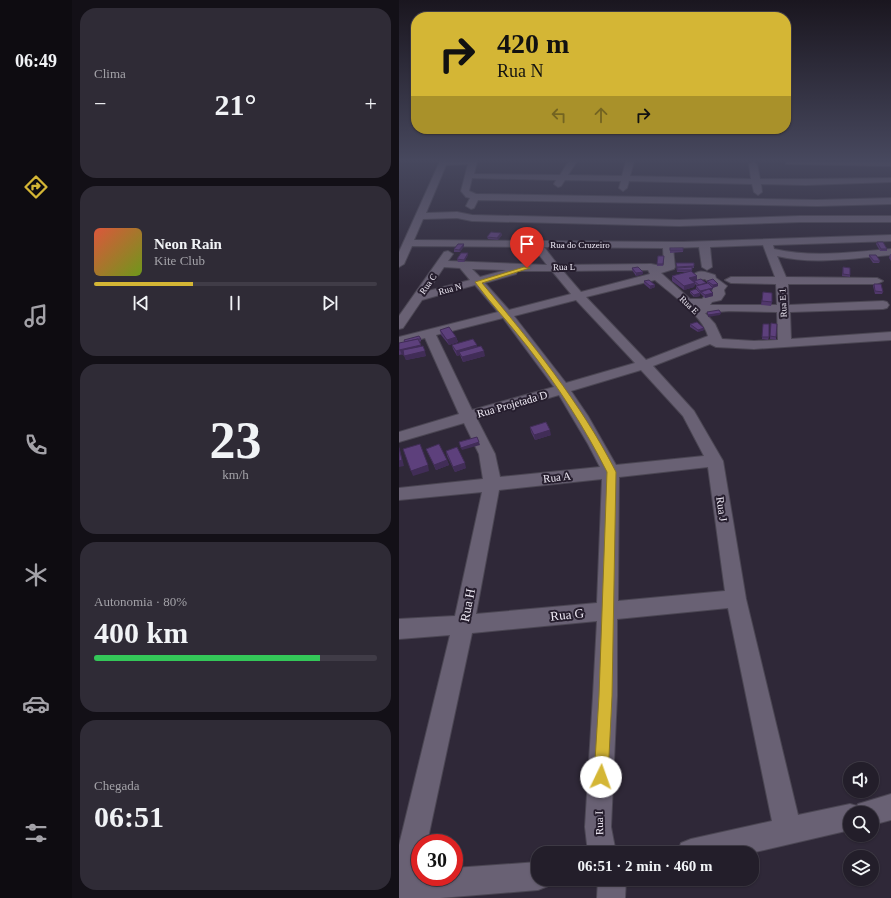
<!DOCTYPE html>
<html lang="pt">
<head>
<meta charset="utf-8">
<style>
	body { margin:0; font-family:Georgia,serif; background:#2f2b36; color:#f1f3f6; height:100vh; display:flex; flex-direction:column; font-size:15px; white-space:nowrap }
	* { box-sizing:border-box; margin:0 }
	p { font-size:13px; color:#a3a2a8 }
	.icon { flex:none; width:22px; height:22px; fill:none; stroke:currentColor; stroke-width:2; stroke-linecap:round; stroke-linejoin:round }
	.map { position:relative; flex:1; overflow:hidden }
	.details { display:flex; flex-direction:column; gap:8px; padding:8px; background:#131017; width:327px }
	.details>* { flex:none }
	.banner { position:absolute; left:12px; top:12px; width:380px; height:122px; border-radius:16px; box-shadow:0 1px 3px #0004,0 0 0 1px #403c47; background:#d4b635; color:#111; overflow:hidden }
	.controls { position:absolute; left:444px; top:762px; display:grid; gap:8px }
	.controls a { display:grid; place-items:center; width:36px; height:36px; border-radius:50%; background:#231e2a; box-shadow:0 1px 3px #0004,0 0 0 1px #403c47; font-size:20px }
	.speed { position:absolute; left:12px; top:834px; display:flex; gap:8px; font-size:20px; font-weight:700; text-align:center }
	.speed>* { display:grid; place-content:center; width:52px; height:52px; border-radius:50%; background:#231e2a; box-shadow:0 1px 3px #0004,0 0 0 1px #403c47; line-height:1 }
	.speed .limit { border:6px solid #d22; background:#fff; color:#111 }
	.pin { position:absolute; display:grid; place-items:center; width:34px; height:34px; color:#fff; margin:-41px -17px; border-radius:50% 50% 50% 0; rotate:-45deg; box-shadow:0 0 4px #0007 }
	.pin .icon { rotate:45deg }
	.me { position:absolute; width:44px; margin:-22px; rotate:3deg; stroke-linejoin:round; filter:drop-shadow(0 0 3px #0008) }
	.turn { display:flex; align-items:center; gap:14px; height:84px; padding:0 20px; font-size:18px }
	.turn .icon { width:52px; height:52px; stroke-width:2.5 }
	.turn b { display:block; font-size:28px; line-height:34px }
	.lanes { display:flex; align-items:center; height:38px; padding:0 20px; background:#0003; justify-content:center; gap:20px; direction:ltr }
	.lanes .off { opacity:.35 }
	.big { font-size:30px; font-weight:700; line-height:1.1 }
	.details .widget { flex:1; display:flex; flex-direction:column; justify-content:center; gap:6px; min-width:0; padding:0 14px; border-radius:16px; background:#2f2b36 }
	.details .dial { align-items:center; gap:0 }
	.dial b { font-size:52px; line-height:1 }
	.song { display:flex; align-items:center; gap:12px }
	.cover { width:48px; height:48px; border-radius:6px; background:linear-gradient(135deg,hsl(10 70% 55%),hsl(80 70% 35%)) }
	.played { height:4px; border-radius:2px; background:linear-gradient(90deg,#d4b635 35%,#403c47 35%) }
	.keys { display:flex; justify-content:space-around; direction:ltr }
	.heat { display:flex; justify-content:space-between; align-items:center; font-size:22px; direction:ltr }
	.charge { height:6px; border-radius:3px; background:linear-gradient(90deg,#34c759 80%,#403c47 0) }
	.trip { position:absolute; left:132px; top:846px; width:228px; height:40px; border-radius:16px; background:#231e2a; box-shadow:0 1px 3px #0004,0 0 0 1px #403c47; font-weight:700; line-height:40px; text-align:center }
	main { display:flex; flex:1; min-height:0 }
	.tab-bar { display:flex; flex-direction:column; width:72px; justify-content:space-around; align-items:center; background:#0e0c11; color:#a3a2a8 }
	.tab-bar .icon { width:28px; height:28px }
	.tab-bar .active { color:#d4b635 }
	.tab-bar b { font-size:18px; color:#f1f3f6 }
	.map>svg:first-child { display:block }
</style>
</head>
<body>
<main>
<nav class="tab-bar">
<b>06:49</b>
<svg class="icon active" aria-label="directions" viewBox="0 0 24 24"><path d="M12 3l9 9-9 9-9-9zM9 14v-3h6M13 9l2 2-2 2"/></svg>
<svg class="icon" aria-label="music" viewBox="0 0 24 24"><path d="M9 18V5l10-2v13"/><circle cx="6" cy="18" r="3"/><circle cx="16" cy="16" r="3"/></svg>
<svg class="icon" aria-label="phone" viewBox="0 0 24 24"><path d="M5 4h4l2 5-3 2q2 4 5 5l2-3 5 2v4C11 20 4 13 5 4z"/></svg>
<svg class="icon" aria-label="climate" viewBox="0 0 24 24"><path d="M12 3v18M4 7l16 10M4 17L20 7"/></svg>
<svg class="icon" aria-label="car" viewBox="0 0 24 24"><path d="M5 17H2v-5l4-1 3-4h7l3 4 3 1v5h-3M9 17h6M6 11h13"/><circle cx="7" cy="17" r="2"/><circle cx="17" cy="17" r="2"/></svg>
<svg class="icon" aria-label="filters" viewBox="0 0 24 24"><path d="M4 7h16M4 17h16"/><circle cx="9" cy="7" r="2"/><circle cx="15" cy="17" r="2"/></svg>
</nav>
<section class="details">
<div class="widget"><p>Clima</p>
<div class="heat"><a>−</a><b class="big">21°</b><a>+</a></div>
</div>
<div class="widget">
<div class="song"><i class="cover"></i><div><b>Neon Rain</b><p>Kite Club</p></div></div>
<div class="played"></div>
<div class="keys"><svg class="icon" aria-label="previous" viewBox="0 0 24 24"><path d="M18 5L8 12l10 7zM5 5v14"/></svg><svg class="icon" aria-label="pause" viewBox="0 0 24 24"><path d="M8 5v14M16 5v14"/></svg><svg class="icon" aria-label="next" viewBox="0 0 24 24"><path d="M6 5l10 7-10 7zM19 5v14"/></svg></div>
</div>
<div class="widget dial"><b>23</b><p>km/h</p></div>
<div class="widget"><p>Autonomia · 80%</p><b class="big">400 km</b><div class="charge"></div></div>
<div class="widget"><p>Chegada</p><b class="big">06:51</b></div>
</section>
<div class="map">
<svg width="492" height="898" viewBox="0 0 492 898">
	<rect width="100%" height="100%" fill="#2f2838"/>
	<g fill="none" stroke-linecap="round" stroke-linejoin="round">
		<defs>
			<g id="minor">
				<path d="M41 161H78L75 174 161 175 170 161H178L169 175 223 176 227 161H235L231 176 352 179 350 164 354 162 358 164 361 179H407L492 178V182L407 185 362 184 363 192 359 195 355 192 353 184 230 181 228 188 224 191 220 188 222 181 166 180 162 186 159 187 155 184 157 180 73 178 70 191 77 194 418 200 492 198V204L418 206 79 200 75 208 72 209 67 206 71 198 67 197 62 191 69 164 47 165 27 213 58 212 73 215 280 220 401 216H492V222H401L280 226 73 221 58 218 24 219 15 240 284 242 492 235V241L374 245 375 249C414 258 453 252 492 249V255C455 258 415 265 378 256L387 277 478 278 484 281 478 284H389L390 305 484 301 488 302 490 305 488 308 484 309 391 312 392 339 492 332V340L355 349 317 347 311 344 254 366 295 411 324 461 347 599 399 815 451 804 458 806 459 804 492 794V820L473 825V813H451V830L352 853H278L282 843 292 839 373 821 329 608 218 619V696L212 827 217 853H189L186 827 194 696 198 621 73 633 28 843H21V877H55V868L139 862V879H152L149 886 139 890 41 898H0V845L51 635 0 639V619L56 616 83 492 0 500V488L84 479 80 454 65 423 0 442V432L60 414 26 338 0 345V337L99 312 76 285 23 300 4 328 0 329V316L45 252 49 251 54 254 49 261 148 265 134 247 13 246 5 264 0 267V252ZM364 245 376 277H332L326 280 332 283 377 284 378 305H311L313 302 322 300 326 294 325 290 328 286 317 278 316 275C306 272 300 268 292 277L298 280 306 279 315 287 313 289 314 295 305 297 303 299H291L262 273 275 269 276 267 274 248 300 247 303 267 308 270 313 267 311 247ZM145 247 264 248 265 265 262 266 252 264 159 265ZM45 267 61 268 71 280 29 291ZM73 269 107 270 81 277ZM249 270 251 274 182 292 164 271ZM118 271H153L172 294 110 310 86 283 117 274ZM256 280C272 294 304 316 309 336L247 360 187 297ZM177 300 236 363 167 383 115 316ZM330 311 378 312 379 340 355 341 323 339 316 324 306 313ZM104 318 155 387 73 410 37 335ZM242 370 284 416 305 456 217 465 189 416 172 391ZM160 395 189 444 201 467 101 477 96 454 78 419ZM309 467 326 591 219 601 220 477ZM203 479 198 603 77 614 100 490Z"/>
				<path d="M387 161 492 162V166L390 164H387Z"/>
				<path d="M199 879H227L226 898H198Z"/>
			</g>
		</defs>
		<use href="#minor" stroke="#4b4653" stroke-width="2"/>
		<use href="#minor" fill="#696174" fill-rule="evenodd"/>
	</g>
	<g fill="#50376b">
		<path d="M102 233 103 235 99 240 89 239 88 237Z"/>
		<path d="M478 242 488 249V251H481L477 244Z"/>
		<path d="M65 244V246L61 252H55V249Z"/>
		<path d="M271 248 284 250V252L271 253Z"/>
		<path d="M491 254H492V261L490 258Z"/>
		<path d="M69 255 65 262H59L58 259Z"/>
		<path d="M470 255 481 261 480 263H474L470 257Z"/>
		<path d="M259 256H265L264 266H258Z"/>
		<path d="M277 263 295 266V268H293V272L298 276V280L307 284H308V281L319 284V286L314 288 313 290 311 291 314 293V296L306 298 300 292 301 296 295 297 291 293V291L297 289V286H298L296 284 295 287 285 290 273 281V276L288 272H278Z"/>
		<path d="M444 267 451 275V277L443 276Z"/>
		<path d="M233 268 244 272V274L237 276 233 270Z"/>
		<path d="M245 281 256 285V287L251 289 245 284Z"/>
		<path d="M475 284 484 292 483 294H476L474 286Z"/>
		<path d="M364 292 373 302 372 306 362 305Z"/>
		<path d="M372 323 377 337V340L371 339Z"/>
		<path d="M291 324 305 328V330L299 332 291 327Z"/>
		<path d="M364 326 370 337 369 340 363 339Z"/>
		<path d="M41 330 57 337 59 342 50 345 42 335Z"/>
		<path d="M22 339V341L21 342 22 346 27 356 7 360 5 354 0 355V343Z"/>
		<path d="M53 345 78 347 86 356 64 362 61 355 58 356 54 349Z"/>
		<path d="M131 427 152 435 136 440 132 432Z"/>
		<path d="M27 449 48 460 50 465 37 470Z"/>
		<path d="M47 451 67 468 56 472 48 456Z"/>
	</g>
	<g fill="#412d57">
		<path d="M102 233 103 235 99 240 98 238Z"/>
		<path d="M65 244V246L61 252 60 250Z"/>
		<path d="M69 253V255L65 262V260Z"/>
		<path d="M244 272V274L237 276V273Z"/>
		<path d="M298 276V280L289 283 290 278Z"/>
		<path d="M296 283 295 287 285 290V286Z"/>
		<path d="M319 284V286L313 288 314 285Z"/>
		<path d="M256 285V287L251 289V286Z"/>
		<path d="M314 288 313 290 303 293 302 292 301 293V291Z"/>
		<path d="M301 293V296L295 297V295Z"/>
		<path d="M314 293V296L306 298V295Z"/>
		<path d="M322 313 321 315 309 317V315Z"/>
		<path d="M305 328V330L299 332V330Z"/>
		<path d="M57 337 59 342 50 345 48 340Z"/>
		<path d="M22 345 23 349 3 355 1 350Z"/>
		<path d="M78 345 79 350 60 352 61 355 58 356 57 351Z"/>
		<path d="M26 351 27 356 7 360 5 356Z"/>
		<path d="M85 351 86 356 64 362 63 357Z"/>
		<path d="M151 430 152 435 136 440 135 435Z"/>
		<path d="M80 442 81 445 63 450 62 448Z"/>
		<path d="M0 446 5 466 0 467Z"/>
		<path d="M48 460 50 465 37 470 35 465Z"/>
		<path d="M66 463 67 468 56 472 54 467Z"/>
		<path d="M29 465 30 471 14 476 12 471Z"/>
	</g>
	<g fill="#5d407c" stroke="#412d57">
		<path d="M92 232 102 233 98 238 88 237Z"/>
		<path d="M478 242H484L488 249H482Z"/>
		<path d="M59 244H65L60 250 55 249Z"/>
		<rect x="271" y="248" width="13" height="2"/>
		<path d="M62 253H69L65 260 58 259Z"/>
		<path d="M470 255H477L481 261H475Z"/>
		<path d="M259 256H265L264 264H258Z"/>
		<path d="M277 263H295V266L278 267Z"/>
		<path d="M239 267 244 272 237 273 233 268Z"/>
		<path d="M293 267V270H278V268Z"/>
		<path d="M444 267 451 268V275L444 274Z"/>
		<path d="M292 271 298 276 290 278 296 283 285 286 273 276Z"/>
		<path d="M302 279 307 283 300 285 295 281Z"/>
		<path d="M314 279 319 284 314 285 308 281Z"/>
		<path d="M250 280 256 285 251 286 245 281Z"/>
		<path d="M309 283 314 288 301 291 297 286Z"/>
		<path d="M475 284H482L484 292 476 291Z"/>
		<path d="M297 289 301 293 295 295 291 291Z"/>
		<path d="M310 289 314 293 306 295 302 292Z"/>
		<path d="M364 292 373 293V302L363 301Z"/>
		<path d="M320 310 322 313 309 315 308 312Z"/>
		<path d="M298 322 305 328 299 330 291 324Z"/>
		<path d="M372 323 378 324 377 337 371 336Z"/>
		<path d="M364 324H370V337H363Z"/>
		<path d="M50 327 57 337 48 340 41 330Z"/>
		<path d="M20 336 22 339H19L6 342 5 340Z"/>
		<path d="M19 339 22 345 0 350V343Z"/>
		<path d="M74 339 78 345 57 351 53 345Z"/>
		<path d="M24 346 26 351 5 356 4 350Z"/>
		<path d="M82 346 85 351 63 357 60 352Z"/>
		<path d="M147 422 151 430 135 435 131 427Z"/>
		<path d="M78 437 80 442 62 448 60 442Z"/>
		<path d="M21 444 29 465 12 471 4 449Z"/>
		<path d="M40 444 48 460 35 465 27 449Z"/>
		<path d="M58 447 66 463 54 467 47 451Z"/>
		<path d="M0 448 3 460 0 461Z"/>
	</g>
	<linearGradient id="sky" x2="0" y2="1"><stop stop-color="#1a161f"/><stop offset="0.56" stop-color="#47485e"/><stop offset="1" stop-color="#47485e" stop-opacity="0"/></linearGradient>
	<rect width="492" height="286" fill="url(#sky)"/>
	<path fill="#d4b635" stroke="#8a7622" d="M125 267 131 268 83 283C132 342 182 403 217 472L213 696 209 777 207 782 202 784 197 782 195 777 200 696 208 472C186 428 158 385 128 346 111 324 92 304 76 282Z"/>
	<g text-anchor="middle" stroke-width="4" stroke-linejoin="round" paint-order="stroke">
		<g font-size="9" fill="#f1ecf7" stroke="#261e2e">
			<text x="181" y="248">Rua do Cruzeiro</text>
			<text transform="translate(165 267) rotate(-1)" y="3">Rua L</text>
			<text transform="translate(29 284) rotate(-55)" y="3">Rua C</text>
			<text transform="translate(51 289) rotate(-15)" y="3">Rua N</text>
			<text transform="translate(384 303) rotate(-93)" y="3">Rua E 1</text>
			<text transform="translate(290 305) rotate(44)" y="3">Rua E</text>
		</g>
		<g font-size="11" fill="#f1ecf7" stroke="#261e2e">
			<text transform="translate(113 404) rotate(-16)" y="4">Rua Projetada D</text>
			<text transform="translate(158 477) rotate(-6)" y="4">Rua A</text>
			<text transform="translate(323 509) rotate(82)" y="4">Rua J</text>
			<text transform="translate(200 823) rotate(-91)" y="4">Rua I</text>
		</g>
		<g font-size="13" fill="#f1ecf7" stroke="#261e2e">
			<text transform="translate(68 605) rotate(-79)" y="5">Rua H</text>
			<text transform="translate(168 614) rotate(-6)" y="5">Rua G</text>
		</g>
	</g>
</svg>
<div class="controls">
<a><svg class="icon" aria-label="sound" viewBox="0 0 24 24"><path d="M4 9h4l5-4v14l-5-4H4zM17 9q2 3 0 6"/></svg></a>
<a><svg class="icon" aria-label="search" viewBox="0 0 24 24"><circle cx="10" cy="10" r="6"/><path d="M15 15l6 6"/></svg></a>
<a><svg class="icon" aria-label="layers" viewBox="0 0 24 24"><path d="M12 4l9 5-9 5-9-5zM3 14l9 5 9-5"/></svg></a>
</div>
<div class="speed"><div class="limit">30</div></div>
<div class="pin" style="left:128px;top:268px;background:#d93025"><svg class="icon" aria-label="arrive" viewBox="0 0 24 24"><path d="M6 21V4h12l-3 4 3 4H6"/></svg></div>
<svg class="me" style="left:202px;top:777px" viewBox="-20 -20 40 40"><circle r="19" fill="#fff"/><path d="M0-13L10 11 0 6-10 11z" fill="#d4b635"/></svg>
<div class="trip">06:51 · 2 min · 460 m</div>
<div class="banner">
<div class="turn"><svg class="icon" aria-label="right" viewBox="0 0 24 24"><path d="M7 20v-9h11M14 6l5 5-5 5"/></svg><div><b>420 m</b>Rua N</div></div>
<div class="lanes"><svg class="icon off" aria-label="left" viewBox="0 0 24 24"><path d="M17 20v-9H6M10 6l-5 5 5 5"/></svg><svg class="icon off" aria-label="ahead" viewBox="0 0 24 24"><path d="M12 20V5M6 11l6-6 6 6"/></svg><svg class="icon" aria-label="right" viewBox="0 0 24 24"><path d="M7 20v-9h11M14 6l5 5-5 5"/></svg></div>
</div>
</div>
</main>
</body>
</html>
